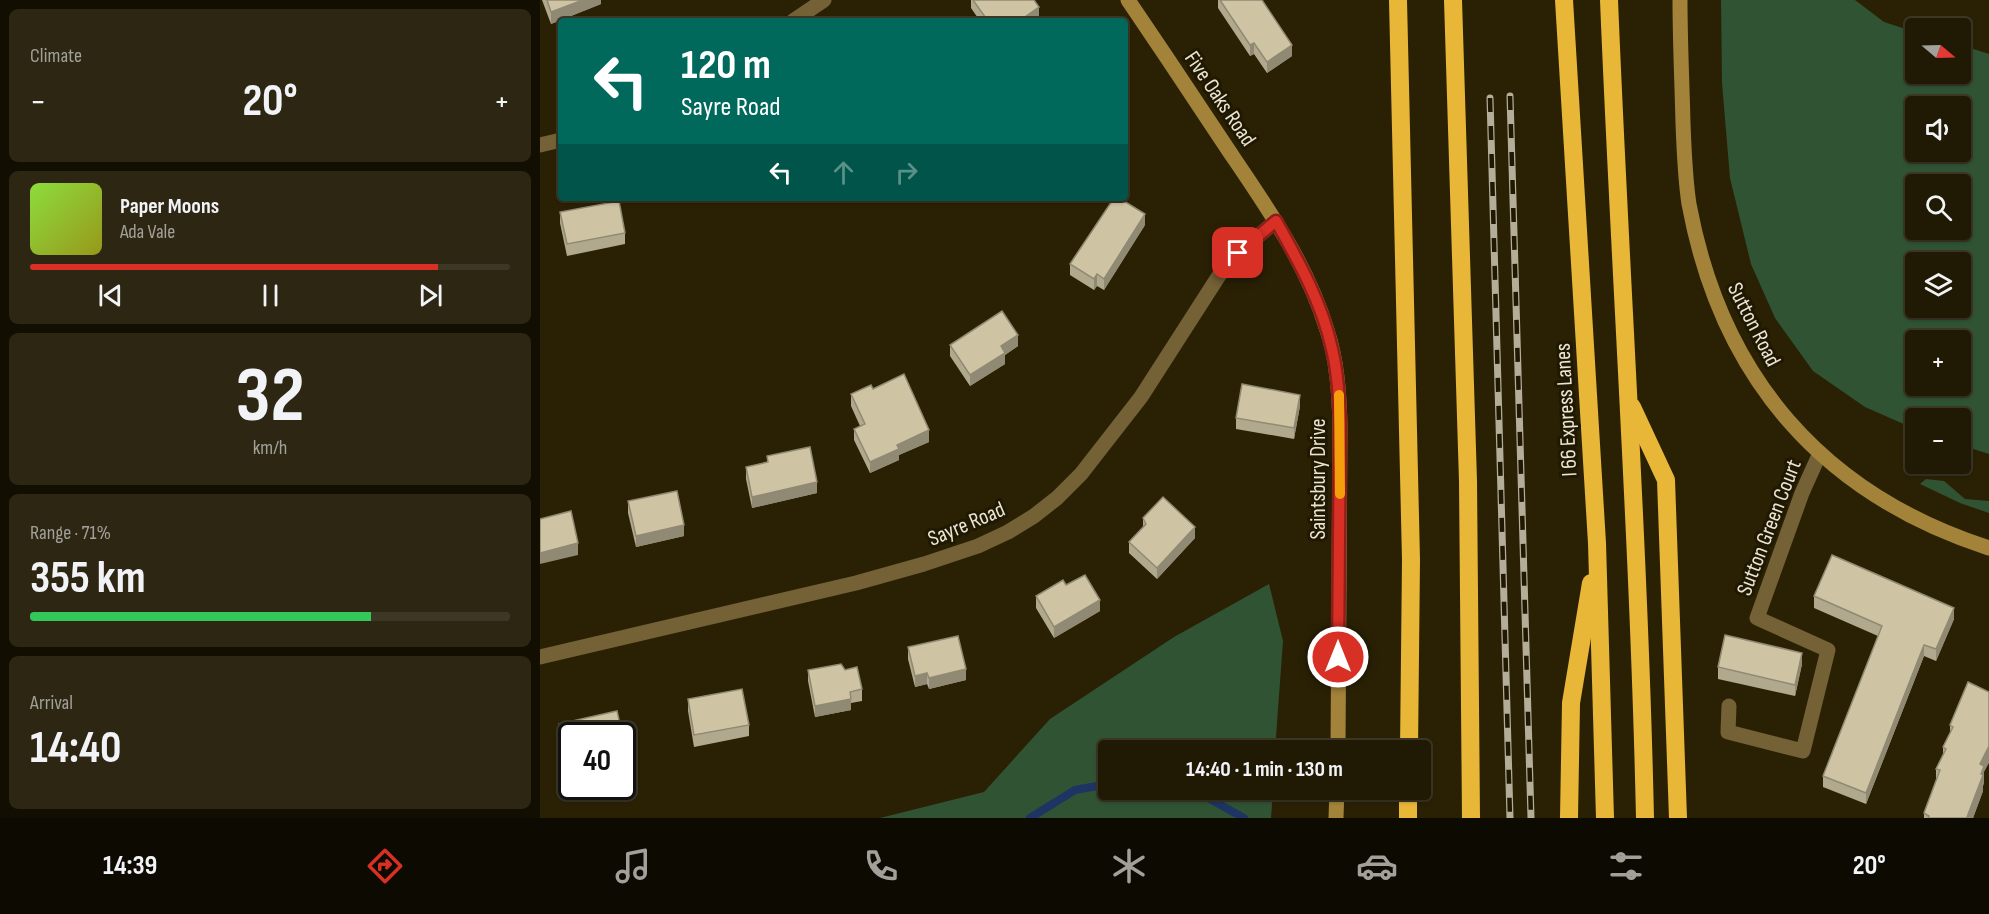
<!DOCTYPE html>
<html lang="en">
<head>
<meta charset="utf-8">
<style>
	body { margin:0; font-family:"Sofia Sans Condensed",sans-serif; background:#2d2613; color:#f1f3f6; height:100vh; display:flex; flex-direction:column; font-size:22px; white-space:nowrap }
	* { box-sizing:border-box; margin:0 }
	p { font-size:20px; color:#a2a09a }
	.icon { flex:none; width:33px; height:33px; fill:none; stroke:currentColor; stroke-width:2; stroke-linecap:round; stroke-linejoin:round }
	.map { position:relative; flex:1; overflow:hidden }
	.panel { display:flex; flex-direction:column; gap:9px; padding:9px; background:#120e02; width:540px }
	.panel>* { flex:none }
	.hud { position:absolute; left:18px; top:18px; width:570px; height:183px; border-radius:6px; box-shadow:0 2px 4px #0004,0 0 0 2px #3d3826; background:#00695c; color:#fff; overflow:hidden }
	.needle { width:39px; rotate:109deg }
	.fabs { position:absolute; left:1365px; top:18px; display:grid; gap:12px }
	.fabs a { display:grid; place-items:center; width:66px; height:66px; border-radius:6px; background:#201904; box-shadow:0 2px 4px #0004,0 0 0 2px #3d3826; font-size:30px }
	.speed { position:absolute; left:18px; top:722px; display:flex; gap:12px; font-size:30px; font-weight:700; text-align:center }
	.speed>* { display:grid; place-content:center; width:78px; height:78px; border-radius:50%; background:#201904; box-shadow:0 2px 4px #0004,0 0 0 2px #3d3826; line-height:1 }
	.speed .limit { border:3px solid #111; border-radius:9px; background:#fff; color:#111 }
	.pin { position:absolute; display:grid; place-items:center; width:51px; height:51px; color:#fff; margin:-26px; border-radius:12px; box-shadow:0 3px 9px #0006 }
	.me { position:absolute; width:66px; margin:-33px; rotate:0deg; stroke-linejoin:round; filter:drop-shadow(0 0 4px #0008) }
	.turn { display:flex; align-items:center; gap:21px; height:126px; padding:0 24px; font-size:27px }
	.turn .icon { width:78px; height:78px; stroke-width:2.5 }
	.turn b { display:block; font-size:42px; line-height:51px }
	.lanes { display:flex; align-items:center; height:57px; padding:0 24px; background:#0003; justify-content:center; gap:30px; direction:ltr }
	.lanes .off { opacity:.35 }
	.big { font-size:45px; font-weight:700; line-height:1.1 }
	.panel .card { flex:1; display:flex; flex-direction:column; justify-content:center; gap:9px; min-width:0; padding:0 21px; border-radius:9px; background:#2d2613 }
	.panel .dial { align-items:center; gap:0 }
	.dial b { font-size:78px; line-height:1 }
	.song { display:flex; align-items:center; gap:18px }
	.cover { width:72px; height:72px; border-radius:9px; background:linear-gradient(135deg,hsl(90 70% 55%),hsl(60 70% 35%)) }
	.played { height:6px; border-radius:3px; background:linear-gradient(90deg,#d93025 85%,#3d3826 85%) }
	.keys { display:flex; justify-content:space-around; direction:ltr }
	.heat { display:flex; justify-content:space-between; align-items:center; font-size:33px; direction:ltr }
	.charge { height:9px; border-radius:4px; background:linear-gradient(90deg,#34c759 71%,#3d3826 0) }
	.trip { position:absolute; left:558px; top:740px; width:333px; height:60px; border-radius:6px; background:#201904; box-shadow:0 2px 4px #0004,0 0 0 2px #3d3826; font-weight:700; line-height:60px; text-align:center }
	.tabs { display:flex; height:96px; justify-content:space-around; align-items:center; background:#0d0a02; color:#a2a09a }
	.tabs .icon { width:42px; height:42px }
	.tabs .active { color:#d93025 }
	.tabs b { font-size:27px; color:#f1f3f6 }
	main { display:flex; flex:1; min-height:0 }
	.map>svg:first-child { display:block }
</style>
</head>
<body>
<main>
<section class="panel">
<div class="card"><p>Climate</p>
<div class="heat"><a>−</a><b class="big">20°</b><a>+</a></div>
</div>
<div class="card">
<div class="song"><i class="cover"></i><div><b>Paper Moons</b><p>Ada Vale</p></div></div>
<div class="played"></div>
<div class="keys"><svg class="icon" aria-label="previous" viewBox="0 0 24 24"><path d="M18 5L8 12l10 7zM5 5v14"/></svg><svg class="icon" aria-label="pause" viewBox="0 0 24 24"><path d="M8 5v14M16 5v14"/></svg><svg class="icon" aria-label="next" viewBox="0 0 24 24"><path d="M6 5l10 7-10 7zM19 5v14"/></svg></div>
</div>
<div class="card dial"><b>32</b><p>km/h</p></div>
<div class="card"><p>Range · 71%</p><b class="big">355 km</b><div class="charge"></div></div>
<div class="card"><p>Arrival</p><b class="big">14:40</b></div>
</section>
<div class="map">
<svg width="1449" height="818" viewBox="0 0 1449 818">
	<rect width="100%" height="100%" fill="#2a2105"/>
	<g fill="#305334" fill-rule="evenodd">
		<path d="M1181 0H1315L1344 22 1375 32 1376 74H1420L1421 45 1449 54V454L1421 445 1420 418H1376L1375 429 1325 407 1273 371 1235 318 1211 264 1190 178 1182 83ZM1376 106H1420V152H1376ZM1376 184H1420V230H1376ZM1376 262H1420V308H1376ZM1376 340H1420V386H1376Z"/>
		<path d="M1386 479 1404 481 1425 499 1449 501V513L1420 503 1380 484Z"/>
		<path d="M729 584 743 641 735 750H568V789H733L731 818H340L444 792 510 719 634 637Z"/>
	</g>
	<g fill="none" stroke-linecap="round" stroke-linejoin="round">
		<g stroke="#1e3463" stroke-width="8">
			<path d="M652 789 704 818"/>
			<path d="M490 818 535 790 568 784"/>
		</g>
		<g stroke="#746135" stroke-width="15">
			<path d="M253 21 284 0"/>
			<path d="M0 145 21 140"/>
			<path d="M0 657 316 583 384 564 438 546 468 532 494 516 517 498 541 474 601 397 680 274 698 253 736 221"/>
			<path d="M1189 706 1188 732 1263 751 1288 650 1217 618 1262 493 1280 453"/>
		</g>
		<g stroke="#a28339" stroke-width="15">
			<path d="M588 0C622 50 656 101 689 151 727 207 767 264 787 330 797 360 799 392 800 424L798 750"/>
			<path d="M1140 0C1140 41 1142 82 1143 123 1144 150 1145 178 1149 204 1181 377 1282 494 1449 548"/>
			<path d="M796 818 797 789"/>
		</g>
		<g stroke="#e8b738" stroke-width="18">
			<path d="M858 0 871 560 869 750"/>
			<path d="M913 0 928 481 931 818"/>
			<path d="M1024 0 1057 543 1065 818"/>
			<path d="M1069 0C1080 273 1099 545 1105 818"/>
			<path d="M1092 407 1126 480 1138 818"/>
			<path d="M868 818V789"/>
			<path d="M1029 818 1031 703 1051 583"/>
		</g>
		<defs>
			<g id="rail">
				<path d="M970 96 991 818"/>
				<path d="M950 98 970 818"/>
			</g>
		</defs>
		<use href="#rail" stroke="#b3ad99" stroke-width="7"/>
		<use href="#rail" stroke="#201800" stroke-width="4.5" stroke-dasharray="14" stroke-linecap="butt"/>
	</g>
	<g fill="#b1a98d">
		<path d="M2 0H61V4L11 24Z"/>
		<path d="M431 0H494L499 18 495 21H440L431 8Z"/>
		<path d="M678 0H722L752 56 727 73 714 54 710 56 678 8Z"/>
		<path d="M20 212 85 233V244L27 256 20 223Z"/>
		<path d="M605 225 564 290 557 286 554 290 530 275V264Z"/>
		<path d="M410 345 478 346 465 355V364L430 386 410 356Z"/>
		<path d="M333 389 389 442 359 455V460L330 473 314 440V429L320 426 311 406V394Z"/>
		<path d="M760 406 754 439 696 429V418Z"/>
		<path d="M227 456 277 493 212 508 206 479V467L227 462Z"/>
		<path d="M88 501 144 536 96 547 88 513Z"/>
		<path d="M603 518 655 538 617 579 589 553V542L603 527Z"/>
		<path d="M496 596 560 611 514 638 496 608Z"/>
		<path d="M1274 596 1414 619 1396 661 1384 656 1326 804 1283 787V776L1338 636 1274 608Z"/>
		<path d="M368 647 426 680 389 689 387 684 375 687 368 659Z"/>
		<path d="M1262 664 1255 696 1178 679V667Z"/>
		<path d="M268 670 322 689V701L311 703V710L275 717 268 681Z"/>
		<path d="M1428 682 1444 772V782L1443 786V791L1433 818H1384V813L1396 781V769L1403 754V747L1410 735V725Z"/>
		<path d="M148 699 209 725V736L154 747 148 711Z"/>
		<path d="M77 711 85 747V758H82V735H32V770L27 771 19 735V724Z"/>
	</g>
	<g fill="#908973">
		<path d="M43 0H61V4L11 24V12Z"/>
		<path d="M499 7V18L495 21H479Z"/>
		<path d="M714 43V54L710 56V45Z"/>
		<path d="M752 45V56L727 73V62Z"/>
		<path d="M185 198H192L185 203Z"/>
		<path d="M605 214V225L564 290V279Z"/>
		<path d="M557 274V286L554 290V279Z"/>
		<path d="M478 335V346L465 355V364L430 386V375L461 346Z"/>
		<path d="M760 395V406L754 439V428Z"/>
		<path d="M389 430V442L359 455V460L330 473V462L357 445Z"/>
		<path d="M277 482V493L212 508V497Z"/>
		<path d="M144 525V536L96 547V536Z"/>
		<path d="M655 527V538L617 579V568Z"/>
		<path d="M38 543V555L0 564V553Z"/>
		<path d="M560 600V611L514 638V627Z"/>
		<path d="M1414 608V619L1396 661V649Z"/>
		<path d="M1384 645V656L1326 804V793Z"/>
		<path d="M1262 653V664L1255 696V685Z"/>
		<path d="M426 669V680L389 689V678Z"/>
		<path d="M387 673V684L375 687V676Z"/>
		<path d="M311 699V710L275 717V706Z"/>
		<path d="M1449 746V763L1444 772V782L1443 786V791L1433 818H1427L1440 764Z"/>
		<rect x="82" y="747" width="3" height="11"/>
		<path d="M32 759V770L27 771V760Z"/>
	</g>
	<g fill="#cec4a4" stroke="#908973" stroke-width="1.5">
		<path d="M7 0H43L11 12Z"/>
		<path d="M433 0H494L499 7 479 21H448Z"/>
		<path d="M680 0H722L752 45 727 62 714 43 710 45Z"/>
		<path d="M574 198H579L605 214 564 279 557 274 554 279 530 264Z"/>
		<path d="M79 201 85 233 27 244 20 212Z"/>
		<path d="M462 311 478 335 461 346 465 353 430 375 410 345Z"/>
		<path d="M364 374 389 430 357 445 359 449 330 462 314 429 325 424 311 394 331 385 333 389Z"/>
		<path d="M702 384 760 395 754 428 696 418Z"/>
		<path d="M270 447 277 482 212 497 206 467 228 462 227 456Z"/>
		<path d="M137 491 144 525 96 536 88 501Z"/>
		<path d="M623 497 655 527 617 568 589 542 606 524 603 518Z"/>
		<path d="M31 511 38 543 0 553V519Z"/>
		<path d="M1292 555 1414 608 1396 649 1384 645 1326 793 1283 776 1342 626 1274 596Z"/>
		<path d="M545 575 560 600 514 627 496 596 523 580 526 585Z"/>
		<path d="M1185 635 1262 653 1255 685 1178 667Z"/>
		<path d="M418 636 426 669 389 678 387 673 375 676 368 647Z"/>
		<path d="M301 664 305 670 317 667 322 689 310 692 311 699 275 706 268 670Z"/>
		<path d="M1428 682 1449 692V746L1440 764 1444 766 1441 774 1443 775 1427 817 1428 818H1388L1389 816 1384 813 1400 770 1396 769 1406 749 1403 747 1413 727 1410 725Z"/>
		<path d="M202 689 209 725 154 735 148 699Z"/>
		<path d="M77 711 85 747H82V735H32V759L27 760 19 724Z"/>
	</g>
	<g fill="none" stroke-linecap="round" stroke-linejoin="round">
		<defs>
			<path id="route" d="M698 253 736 221C759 262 782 303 792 349 798 374 799 399 800 424L798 657"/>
		</defs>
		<use href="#route" stroke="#8d1f18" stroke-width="15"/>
		<use href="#route" stroke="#d93025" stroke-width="10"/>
		<path stroke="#f59e0b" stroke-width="10" d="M799 395 800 494"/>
	</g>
	<g text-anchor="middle" stroke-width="6" stroke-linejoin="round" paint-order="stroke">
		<g font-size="22" fill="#eae5d4" stroke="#201800">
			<text transform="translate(681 98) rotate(56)" y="8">Five Oaks Road</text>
			<text transform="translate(1215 324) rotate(63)" y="8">Sutton Road</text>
			<text transform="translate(1025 410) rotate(-93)" y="8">I 66 Express Lanes</text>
			<text transform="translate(777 479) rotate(-90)" y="8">Saintsbury Drive</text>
			<text transform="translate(426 523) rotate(-23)" y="8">Sayre Road</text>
			<text transform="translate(1228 527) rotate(-69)" y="8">Sutton Green Court</text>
		</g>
	</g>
</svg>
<div class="fabs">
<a><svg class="needle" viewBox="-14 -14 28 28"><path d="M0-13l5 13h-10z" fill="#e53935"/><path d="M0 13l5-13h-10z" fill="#a2a09a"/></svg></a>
<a><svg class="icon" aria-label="sound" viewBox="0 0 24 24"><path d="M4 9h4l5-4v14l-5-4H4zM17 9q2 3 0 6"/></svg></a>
<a><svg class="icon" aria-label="search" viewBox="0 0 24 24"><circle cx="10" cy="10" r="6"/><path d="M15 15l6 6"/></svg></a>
<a><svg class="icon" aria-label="layers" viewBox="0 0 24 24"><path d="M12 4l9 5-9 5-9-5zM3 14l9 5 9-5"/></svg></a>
<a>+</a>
<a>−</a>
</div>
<div class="speed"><div class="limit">40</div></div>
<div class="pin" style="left:698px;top:253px;background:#d93025"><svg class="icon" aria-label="arrive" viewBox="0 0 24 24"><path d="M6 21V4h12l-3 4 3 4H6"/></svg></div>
<svg class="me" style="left:798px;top:657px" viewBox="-20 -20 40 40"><circle r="17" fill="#d93025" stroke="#fff" stroke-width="3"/><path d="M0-11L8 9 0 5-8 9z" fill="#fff"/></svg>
<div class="trip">14:40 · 1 min · 130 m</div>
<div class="hud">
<div class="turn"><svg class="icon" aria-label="left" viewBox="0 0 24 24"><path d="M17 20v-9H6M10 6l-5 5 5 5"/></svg><div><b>120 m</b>Sayre Road</div></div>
<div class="lanes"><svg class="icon" aria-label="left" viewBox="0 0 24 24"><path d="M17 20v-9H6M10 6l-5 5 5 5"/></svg><svg class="icon off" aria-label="ahead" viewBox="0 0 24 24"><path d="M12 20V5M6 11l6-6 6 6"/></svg><svg class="icon off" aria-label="right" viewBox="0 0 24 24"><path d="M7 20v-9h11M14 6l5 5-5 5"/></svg></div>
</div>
</div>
</main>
<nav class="tabs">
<b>14:39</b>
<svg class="icon active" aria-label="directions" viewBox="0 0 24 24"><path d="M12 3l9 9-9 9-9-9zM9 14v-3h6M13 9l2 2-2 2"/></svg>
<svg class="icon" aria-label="music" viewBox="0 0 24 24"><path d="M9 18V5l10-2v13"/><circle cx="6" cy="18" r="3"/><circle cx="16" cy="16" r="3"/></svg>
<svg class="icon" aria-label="phone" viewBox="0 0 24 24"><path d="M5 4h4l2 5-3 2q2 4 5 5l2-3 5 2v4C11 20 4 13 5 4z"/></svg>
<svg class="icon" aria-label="climate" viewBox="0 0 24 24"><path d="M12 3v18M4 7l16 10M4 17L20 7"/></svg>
<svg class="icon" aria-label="car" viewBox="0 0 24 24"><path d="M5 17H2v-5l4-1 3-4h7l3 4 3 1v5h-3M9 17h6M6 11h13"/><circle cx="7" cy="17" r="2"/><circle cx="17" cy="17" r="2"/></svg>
<svg class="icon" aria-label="filters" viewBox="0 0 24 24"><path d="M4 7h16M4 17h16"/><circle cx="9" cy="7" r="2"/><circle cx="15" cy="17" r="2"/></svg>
<b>20°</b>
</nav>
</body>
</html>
